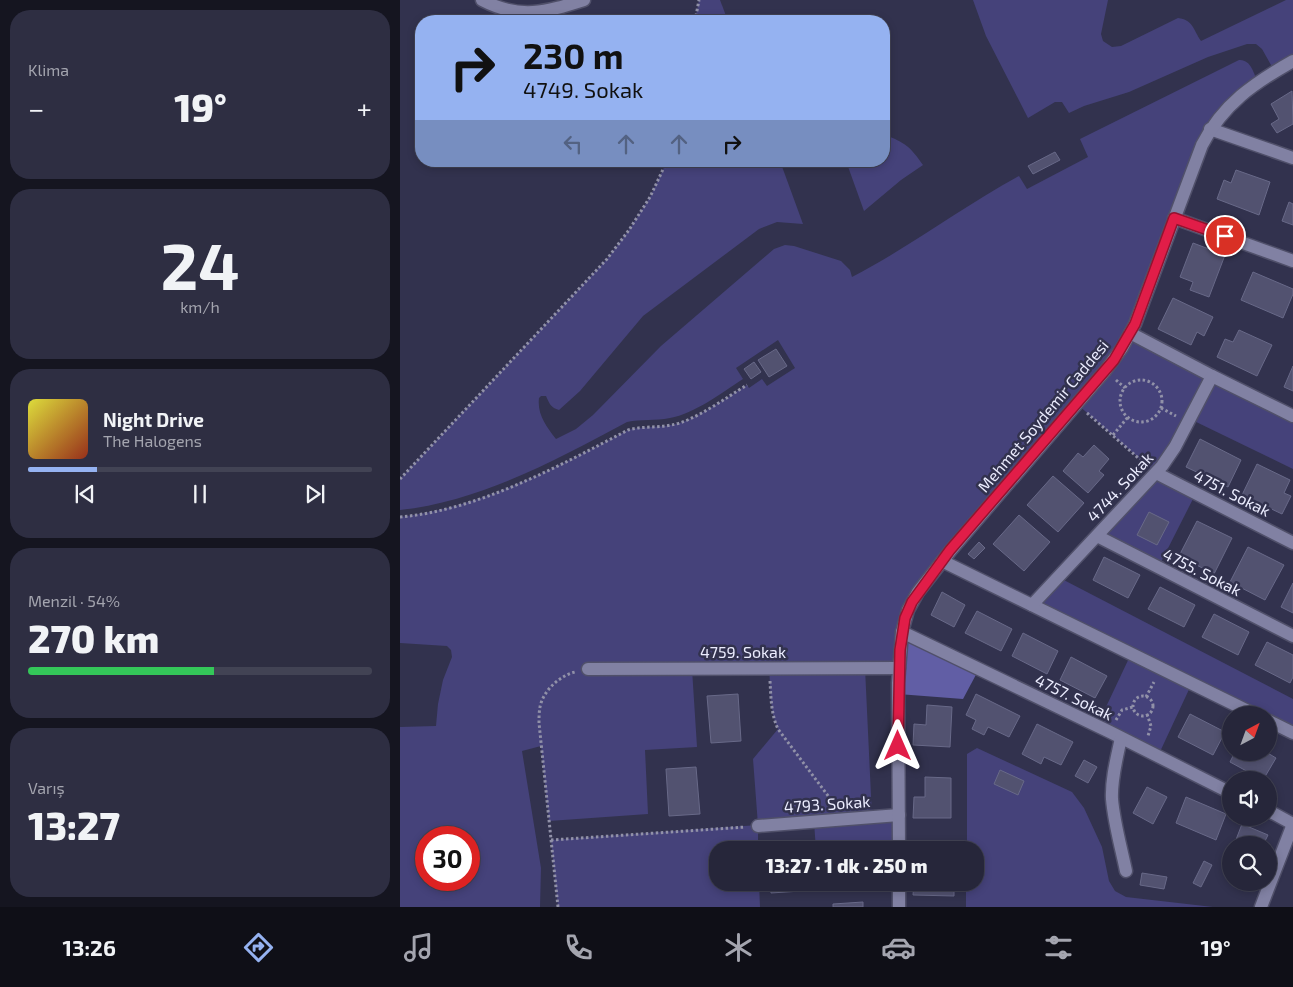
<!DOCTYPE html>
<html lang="tr">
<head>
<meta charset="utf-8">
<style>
	body { margin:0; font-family:"Exo 2",sans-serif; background:#2e2e42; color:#f1f3f6; height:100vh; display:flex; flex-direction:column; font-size:19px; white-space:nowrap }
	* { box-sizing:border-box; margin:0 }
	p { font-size:16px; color:#a4a5af }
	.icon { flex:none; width:28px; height:28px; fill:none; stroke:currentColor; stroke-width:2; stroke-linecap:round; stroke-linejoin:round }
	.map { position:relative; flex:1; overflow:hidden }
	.sheet { display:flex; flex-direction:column; gap:10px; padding:10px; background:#151520; width:400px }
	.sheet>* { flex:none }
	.top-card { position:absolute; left:15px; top:15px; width:475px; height:152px; border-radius:20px; box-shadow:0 2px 8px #0003,0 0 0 1px #424354; background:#95b2f1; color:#111; overflow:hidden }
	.needle { width:32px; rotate:41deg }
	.controls { position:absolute; left:822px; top:706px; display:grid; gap:10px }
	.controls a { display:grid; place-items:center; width:55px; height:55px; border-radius:50%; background:#26263a; box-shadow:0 2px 8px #0003,0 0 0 1px #424354; font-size:25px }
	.speed { position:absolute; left:15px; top:826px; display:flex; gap:10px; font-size:25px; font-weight:700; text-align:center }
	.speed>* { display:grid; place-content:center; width:65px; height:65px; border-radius:50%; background:#26263a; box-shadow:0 2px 8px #0003,0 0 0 1px #424354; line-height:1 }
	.speed .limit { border:8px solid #d22; background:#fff; color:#111 }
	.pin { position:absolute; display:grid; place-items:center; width:42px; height:42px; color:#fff; margin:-21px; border:2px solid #fff; border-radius:50%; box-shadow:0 1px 5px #0007 }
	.me { position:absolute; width:55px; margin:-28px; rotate:0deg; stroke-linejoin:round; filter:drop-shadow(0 0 4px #0008) }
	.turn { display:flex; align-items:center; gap:18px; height:105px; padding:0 25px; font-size:22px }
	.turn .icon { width:65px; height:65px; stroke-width:2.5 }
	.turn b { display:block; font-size:35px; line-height:42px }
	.lanes { display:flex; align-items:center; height:48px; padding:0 25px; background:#0003; justify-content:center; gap:25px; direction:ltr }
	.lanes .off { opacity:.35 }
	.big { font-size:38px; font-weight:800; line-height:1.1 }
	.sheet .tile { flex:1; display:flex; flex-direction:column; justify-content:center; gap:8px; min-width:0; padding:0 18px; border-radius:20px; background:#2e2e42 }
	.sheet .dial { align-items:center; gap:0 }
	.dial b { font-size:65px; line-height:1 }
	.song { display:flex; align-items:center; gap:15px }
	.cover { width:60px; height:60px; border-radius:8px; background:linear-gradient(135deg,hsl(60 70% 55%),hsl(10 70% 35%)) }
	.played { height:5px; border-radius:2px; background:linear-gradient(90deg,#95b2f1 20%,#424354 20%) }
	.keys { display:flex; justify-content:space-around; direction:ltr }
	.heat { display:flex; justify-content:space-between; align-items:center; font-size:28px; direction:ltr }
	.charge { height:8px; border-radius:4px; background:linear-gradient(90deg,#34c759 54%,#424354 0) }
	.trip { position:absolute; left:309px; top:841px; width:275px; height:50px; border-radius:20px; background:#26263a; box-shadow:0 2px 8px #0003,0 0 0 1px #424354; font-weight:800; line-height:50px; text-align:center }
	.dock { display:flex; height:80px; justify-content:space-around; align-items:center; background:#0f0f17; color:#a4a5af }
	.dock .icon { width:35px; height:35px }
	.dock .current { color:#95b2f1 }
	.dock b { font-size:22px; color:#f1f3f6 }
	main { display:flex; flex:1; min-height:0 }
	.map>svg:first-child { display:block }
</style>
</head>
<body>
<main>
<section class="sheet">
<div class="tile"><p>Klima</p>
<div class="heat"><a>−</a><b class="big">19°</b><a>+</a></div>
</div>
<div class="tile dial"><b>24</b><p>km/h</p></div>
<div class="tile">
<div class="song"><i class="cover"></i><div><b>Night Drive</b><p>The Halogens</p></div></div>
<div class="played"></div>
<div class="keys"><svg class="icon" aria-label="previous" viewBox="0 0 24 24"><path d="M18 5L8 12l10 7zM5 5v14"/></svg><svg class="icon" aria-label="pause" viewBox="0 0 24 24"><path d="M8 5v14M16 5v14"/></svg><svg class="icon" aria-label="next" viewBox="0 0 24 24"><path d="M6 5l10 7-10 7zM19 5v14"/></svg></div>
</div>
<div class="tile"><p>Menzil · 54%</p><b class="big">270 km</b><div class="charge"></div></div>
<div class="tile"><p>Varış</p><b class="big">13:27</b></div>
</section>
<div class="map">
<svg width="893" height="907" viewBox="0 0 893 907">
	<rect width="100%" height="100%" fill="#32324e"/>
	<g fill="#45427a" fill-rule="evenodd">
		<path d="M299 0H320L328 21H295Z"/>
		<path d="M573 0H708L701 34 703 41 712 47 721 46 778 18C793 20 793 29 801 41L886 0H893V61L875 72 862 49 856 44H847L808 57 729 92 684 106 669 113 662 102H655L628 118 586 36Z"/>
		<path d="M839 60C851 59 854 74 858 83L818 117 731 333 893 416V469L790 419 756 473 796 493 758 568 697 536 756 473 677 404 512 602 499 668H465L472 817 499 815V850H416L414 822 358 826V850H318V882L359 883 360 907H158L151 840 358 825 353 759 378 729C369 710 371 689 369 669H292L297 747 245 750 248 814 149 821 141 746 122 751 141 868 140 907H0V727L36 726 38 704 43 680 52 657 51 650 47 646 0 643V517C82 507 156 468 228 430 242 426 256 428 271 425 293 422 327 397 347 385L349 388 362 379 367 386 395 368 378 340 336 368 343 379C323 392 294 414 270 418 255 421 241 419 227 422 156 460 81 501 0 510V479L207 259 229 230 250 197 267 161H380L403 224 377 222 359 229 243 316 180 391 159 410C151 408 149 403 146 396H141L139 398C137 414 146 426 156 439L176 429 193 415 261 346 374 249 385 245 394 246 441 261 450 270 452 277C510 247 562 207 619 176L627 189 688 157 680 139ZM26 838H69V880H26Z"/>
		<path d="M484 134C506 144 509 145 523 165L501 180 464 211 446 161H484Z"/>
		<path d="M658 577 893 699V733L869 715H856L792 683 758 756 697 726 731 654 632 605Z"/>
		<path d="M577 748 672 792 684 808 702 847 709 881 715 891 726 897 813 907H566V883L575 882V850H567V754Z"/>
	</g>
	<path fill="#615ea5" d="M502 632 579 669 563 699 498 694Z"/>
	<g fill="#525270" stroke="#686988">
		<path d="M892 91 893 124 877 133 871 124 879 119 871 104Z"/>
		<path d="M655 152 660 160 633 174 628 166Z"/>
		<path d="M836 170 870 182 859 215 817 199 824 180 831 183Z"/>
		<path d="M889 202 893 204V225L882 221Z"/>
		<path d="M793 243 825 255 809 297 790 290 793 282 780 277Z"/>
		<path d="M853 272 893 289V294L883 318 841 300Z"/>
		<path d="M773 298 813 317 804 336 797 332 791 345 758 329Z"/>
		<path d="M839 330 872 345 857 376 817 357 825 339 833 342Z"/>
		<path d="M376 349 387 366 369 377 358 360Z"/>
		<path d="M354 362 361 372 351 379 344 369Z"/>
		<path d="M893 366V391L884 387Z"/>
		<path d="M800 439 841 460 828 487 786 467Z"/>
		<path d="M694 445 709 459 699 471 704 475 688 493 663 471 678 453 683 457Z"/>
		<path d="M857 464 890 480 884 493 891 496 882 514 842 495Z"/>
		<path d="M653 476 684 503 658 532 627 505Z"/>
		<path d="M749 512 769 522 757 545 737 535Z"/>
		<path d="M619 515 650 542 624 571 593 544Z"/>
		<path d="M797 521 832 538 814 574 779 556Z"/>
		<path d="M579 542 585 548 574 559 568 554Z"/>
		<path d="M848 547 884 565 865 600 830 582Z"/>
		<path d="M704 557 740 575 728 598 693 580Z"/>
		<path d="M893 583V613L881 607Z"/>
		<path d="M760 587 795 605 784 627 748 609Z"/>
		<path d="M542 592 565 605 554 627 531 615Z"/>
		<path d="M577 611 612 629 601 651 565 633Z"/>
		<path d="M814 614 849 632 838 655 802 637Z"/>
		<path d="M623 633 658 651 647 674 612 656Z"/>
		<path d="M867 642 893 655V677L890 683 855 665Z"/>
		<path d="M671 657 707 676 695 698 660 680Z"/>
		<path d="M338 694 341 741 311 743 307 696Z"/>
		<path d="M576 694 620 716 609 737 588 727 584 735 572 729 576 720 566 715Z"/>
		<path d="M527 705 552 707 550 747 513 745 514 724 526 725Z"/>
		<path d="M790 714 825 732 813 755 778 737Z"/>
		<path d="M637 724 673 742 661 765 644 757 641 764 622 754Z"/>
		<path d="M835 752H866L876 758 863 780 830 762Z"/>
		<path d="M684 760 697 767 688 783 675 776Z"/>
		<path d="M296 767 300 814 269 816 266 769Z"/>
		<path d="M600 770 624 781 618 795 594 784Z"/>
		<path d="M525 777 551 778V818H513L514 797H525Z"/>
		<path d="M747 787 767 797 753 824 733 813Z"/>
		<path d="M786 797 826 814 816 840 776 823Z"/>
		<path d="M842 824 868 835 863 845H834Z"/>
		<path d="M398 844V850H368L367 846Z"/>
		<path d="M524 844 545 845V850H524Z"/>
		<path d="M804 861 812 865 801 887 793 883Z"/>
		<path d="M742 873 767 877 764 889 740 885Z"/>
		<path d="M370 882H400L401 891 371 893Z"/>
		<path d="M514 882H554V896L513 895Z"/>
		<path d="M463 902V907H433V904Z"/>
	</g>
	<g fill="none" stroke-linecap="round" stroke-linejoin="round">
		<defs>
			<g id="minor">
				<path d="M82 0C120 20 146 12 184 0"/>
				<path d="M810 129 893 158"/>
				<path d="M774 218 893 261"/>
				<path d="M730 333 812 376 893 416"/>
				<path d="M756 473 893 543"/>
				<path d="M697 536 893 636"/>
				<path d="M542 561 856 715"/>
				<path d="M632 605 762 466 775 447 812 376"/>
				<path d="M502 632 710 732 831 793"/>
				<path d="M188 669 499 668"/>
				<path d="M869 721 893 733"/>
				<path d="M721 738C717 757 711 779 712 799 714 823 721 847 726 871"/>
				<path d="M869 811 893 824"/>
				<path d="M358 826 499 815"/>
				<path d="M499 850 498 683 502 632 508 610 518 592 551 550 705 371 722 348 735 324 802 145C823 104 854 83 893 61"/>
				<path d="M499 907V882"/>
				<path d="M861 907 893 824"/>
			</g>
		</defs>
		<use href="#minor" stroke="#50506a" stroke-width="15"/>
		<g stroke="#9191a8" stroke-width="3" stroke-dasharray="2.5 2.5" stroke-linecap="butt">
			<path d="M295 21 299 0"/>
			<path d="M716 380 725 388"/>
			<circle cx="741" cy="401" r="21"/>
			<path d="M761 408 776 416"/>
			<path d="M687 413 744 463"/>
			<path d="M713 435 728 417"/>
			<path d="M0 479 207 259 229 230 250 197 267 161"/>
			<path d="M0 517C79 510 159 466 228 430 242 426 256 428 271 425 293 422 327 397 347 385"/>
			<path d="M370 681C371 698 371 714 378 729L435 805"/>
			<circle cx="743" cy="706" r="10"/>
			<path d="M746 697 754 682"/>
			<path d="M747 714 751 726 748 736"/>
			<path d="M716 720 722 710 733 707"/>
			<path d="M151 840 345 827"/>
			<path d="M158 907 139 723C139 718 139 712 140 707 143 691 159 676 175 672"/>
		</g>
		<use href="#minor" stroke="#8181a3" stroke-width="12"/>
	</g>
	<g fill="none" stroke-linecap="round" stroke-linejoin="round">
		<defs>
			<path id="route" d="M498 746 500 650 505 618 512 602 550 550 714 360 735 324 774 218 825 236"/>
		</defs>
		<use href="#route" stroke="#92132f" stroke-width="12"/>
		<use href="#route" stroke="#e11d48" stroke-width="9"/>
	</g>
	<g text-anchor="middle" stroke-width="5" stroke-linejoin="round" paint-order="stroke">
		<g font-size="16" fill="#ebecfe" stroke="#32324e">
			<text transform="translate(643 416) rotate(-50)" y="6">Mehmet Soydemir Caddesi</text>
			<text transform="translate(720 487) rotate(-47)" y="6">4744. Sokak</text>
			<text transform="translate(832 493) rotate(27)" y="6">4751. Sokak</text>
			<text transform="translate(802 572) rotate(27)" y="6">4755. Sokak</text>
			<text x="343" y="658">4759. Sokak</text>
			<text transform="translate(674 697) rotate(26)" y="6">4757. Sokak</text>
			<text transform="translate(427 804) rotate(-4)" y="6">4793. Sokak</text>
		</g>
	</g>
</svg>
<div class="controls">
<a><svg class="needle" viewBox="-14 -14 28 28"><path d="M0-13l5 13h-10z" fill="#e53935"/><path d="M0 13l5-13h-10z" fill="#a4a5af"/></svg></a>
<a><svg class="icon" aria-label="sound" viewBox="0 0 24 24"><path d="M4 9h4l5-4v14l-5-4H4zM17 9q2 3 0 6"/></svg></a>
<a><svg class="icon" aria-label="search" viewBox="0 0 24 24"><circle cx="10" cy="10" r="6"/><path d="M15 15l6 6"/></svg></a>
</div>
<div class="speed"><div class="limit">30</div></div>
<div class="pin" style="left:825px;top:236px;background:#d93025"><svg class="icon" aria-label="arrive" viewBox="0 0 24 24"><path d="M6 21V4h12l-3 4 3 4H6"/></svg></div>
<svg class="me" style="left:498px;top:746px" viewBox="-20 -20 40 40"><path d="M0-17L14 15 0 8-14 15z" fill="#e11d48" stroke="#fff" stroke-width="4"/></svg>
<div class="trip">13:27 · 1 dk · 250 m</div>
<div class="top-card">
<div class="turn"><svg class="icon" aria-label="right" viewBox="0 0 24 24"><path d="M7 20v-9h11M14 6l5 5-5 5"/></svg><div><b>230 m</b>4749. Sokak</div></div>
<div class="lanes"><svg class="icon off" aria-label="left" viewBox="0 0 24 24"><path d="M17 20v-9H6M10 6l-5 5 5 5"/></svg><svg class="icon off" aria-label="ahead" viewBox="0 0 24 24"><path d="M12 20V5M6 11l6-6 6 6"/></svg><svg class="icon off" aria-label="ahead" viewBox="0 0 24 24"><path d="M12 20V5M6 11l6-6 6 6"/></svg><svg class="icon" aria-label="right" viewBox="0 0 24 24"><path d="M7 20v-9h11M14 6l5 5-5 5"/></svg></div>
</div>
</div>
</main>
<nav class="dock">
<b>13:26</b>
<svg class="icon current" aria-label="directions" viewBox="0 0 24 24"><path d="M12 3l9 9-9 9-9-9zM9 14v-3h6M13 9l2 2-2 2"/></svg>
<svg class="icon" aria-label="music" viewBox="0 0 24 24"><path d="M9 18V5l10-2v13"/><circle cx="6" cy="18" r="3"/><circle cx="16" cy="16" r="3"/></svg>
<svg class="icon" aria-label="phone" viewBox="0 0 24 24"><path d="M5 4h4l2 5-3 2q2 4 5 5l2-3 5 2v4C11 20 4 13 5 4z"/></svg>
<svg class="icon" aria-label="climate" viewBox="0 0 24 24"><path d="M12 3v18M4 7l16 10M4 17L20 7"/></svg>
<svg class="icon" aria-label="car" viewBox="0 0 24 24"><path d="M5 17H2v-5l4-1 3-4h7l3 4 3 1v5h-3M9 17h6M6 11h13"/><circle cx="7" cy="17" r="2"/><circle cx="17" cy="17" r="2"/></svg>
<svg class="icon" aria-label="filters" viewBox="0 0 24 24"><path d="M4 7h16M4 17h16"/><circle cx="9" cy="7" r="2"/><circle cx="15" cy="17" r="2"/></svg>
<b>19°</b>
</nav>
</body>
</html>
